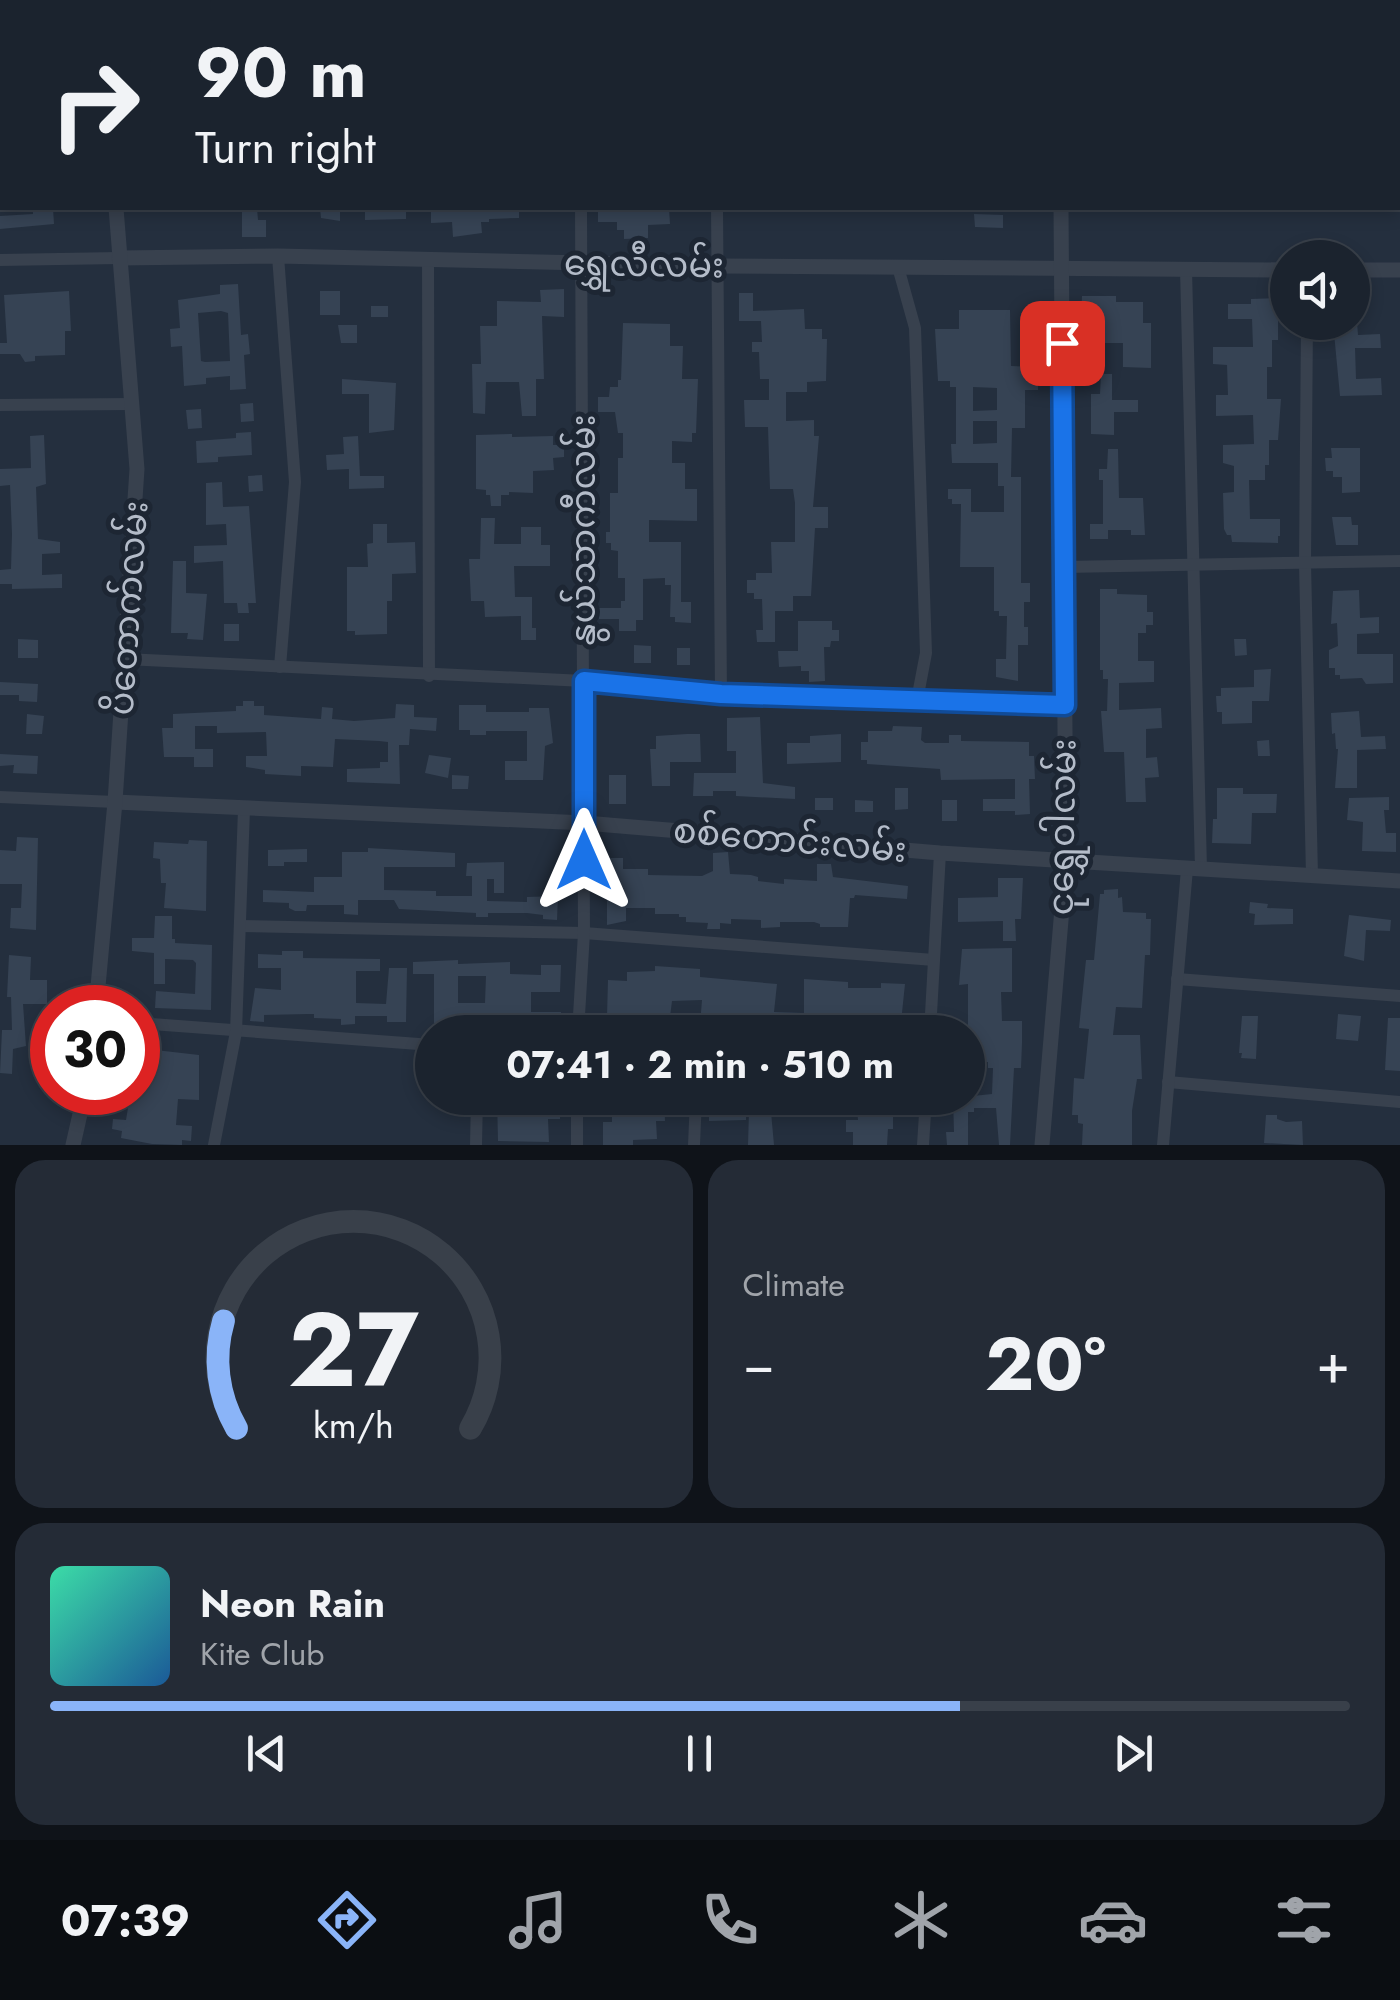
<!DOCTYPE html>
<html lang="en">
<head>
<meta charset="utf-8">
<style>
	body { margin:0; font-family:Jost,"Noto Sans Myanmar",sans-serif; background:#242b36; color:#f1f3f6; height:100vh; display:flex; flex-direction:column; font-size:38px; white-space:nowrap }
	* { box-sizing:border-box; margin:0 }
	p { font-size:32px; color:#a0a4aa }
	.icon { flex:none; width:55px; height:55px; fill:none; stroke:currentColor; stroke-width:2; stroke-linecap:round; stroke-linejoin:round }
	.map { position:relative; height:1145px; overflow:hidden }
	.panel { display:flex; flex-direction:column; gap:15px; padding:15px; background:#0f1319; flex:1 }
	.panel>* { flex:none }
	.hud { position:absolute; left:0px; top:0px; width:1400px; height:210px; box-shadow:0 5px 15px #0003,0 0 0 2px #39404a; background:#1b232e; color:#f1f3f6; overflow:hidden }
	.controls { position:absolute; left:1270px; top:240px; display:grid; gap:20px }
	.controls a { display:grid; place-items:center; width:100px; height:100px; border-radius:50%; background:#1b232e; box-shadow:0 5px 15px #0003,0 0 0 2px #39404a; font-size:50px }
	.speed { position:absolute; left:30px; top:985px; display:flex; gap:20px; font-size:50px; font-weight:700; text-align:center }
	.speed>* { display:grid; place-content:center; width:130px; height:130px; border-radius:50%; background:#1b232e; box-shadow:0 5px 15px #0003,0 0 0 2px #39404a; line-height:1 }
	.speed .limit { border:15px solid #d22; background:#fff; color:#111 }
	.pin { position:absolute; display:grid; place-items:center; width:85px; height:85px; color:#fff; margin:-42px; border-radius:20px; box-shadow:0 5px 15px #0006 }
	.me { position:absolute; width:110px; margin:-55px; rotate:0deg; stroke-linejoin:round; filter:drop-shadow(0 0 8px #0008) }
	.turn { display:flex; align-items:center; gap:35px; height:210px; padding:0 30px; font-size:45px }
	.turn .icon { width:130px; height:130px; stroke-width:2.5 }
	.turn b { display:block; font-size:70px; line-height:85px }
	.big { font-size:75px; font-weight:700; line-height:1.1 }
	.panel .card { flex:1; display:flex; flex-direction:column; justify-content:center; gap:15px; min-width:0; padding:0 35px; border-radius:30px; background:#242b36 }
	.panel .dial { align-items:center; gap:0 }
	.dial svg { height:260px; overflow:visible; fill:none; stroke:#39404a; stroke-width:7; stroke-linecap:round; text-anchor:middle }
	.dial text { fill:#f1f3f6; stroke:none }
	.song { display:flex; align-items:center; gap:30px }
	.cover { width:120px; height:120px; border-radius:15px; background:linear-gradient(135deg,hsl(160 70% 55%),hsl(210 70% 35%)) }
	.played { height:10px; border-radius:5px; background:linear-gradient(90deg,#8ab4f8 70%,#39404a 70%) }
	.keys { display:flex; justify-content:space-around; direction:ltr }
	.heat { display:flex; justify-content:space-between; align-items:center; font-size:55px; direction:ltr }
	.panel .tiles { flex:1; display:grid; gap:15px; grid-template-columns:1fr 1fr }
	.card:last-child { grid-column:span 2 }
	.trip { position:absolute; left:415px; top:1015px; width:570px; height:100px; border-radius:50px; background:#1b232e; box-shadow:0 5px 15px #0003,0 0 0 2px #39404a; font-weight:700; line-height:100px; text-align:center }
	.dock { display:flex; height:160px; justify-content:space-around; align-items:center; background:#0b0e12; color:#a0a4aa }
	.dock .icon { width:70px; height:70px }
	.dock .active { color:#8ab4f8 }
	.dock b { font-size:45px; color:#f1f3f6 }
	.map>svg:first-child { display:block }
</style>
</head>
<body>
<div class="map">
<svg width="1400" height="1145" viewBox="0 0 1400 1145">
	<rect width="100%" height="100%" fill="#242f3e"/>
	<g fill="#364354" fill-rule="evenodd">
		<path d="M33 208H53L54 224 0 229V216L33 214Z"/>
		<path d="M242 208H257L258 220H266V237H242Z"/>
		<path d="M320 208H340V221L321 218Z"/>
		<path d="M365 208H406V219L365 220Z"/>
		<path d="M431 208H519V218L489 219V222H481L482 233 453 237 452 222 431 223Z"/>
		<path d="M598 208H669L670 224 648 225V238L624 239V230H617V222H598Z"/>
		<path d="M974 214 1003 215V228L975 227Z"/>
		<path d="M238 284 241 335 248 334 250 354 244 355 246 389 230 390V376L206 378V384L184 386 182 346 171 347 170 329 180 328 178 300 220 294V285ZM221 311 228 313 230 361 205 362 201 361 198 313Z"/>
		<path d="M564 289V317L542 316 544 379H536V416H522L519 382H486L485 414 473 413 472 364H481L480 326H497V301L541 302 540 290Z"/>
		<path d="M69 291 71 331H65V355L35 356V361L25 362 20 354H0V343H7L4 295Z"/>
		<rect x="320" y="291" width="20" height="24"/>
		<path d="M739 293H753V311L804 309 805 329H822V339H827L826 381 807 382V392H786V421L814 420V436H819L813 507H828V528H815L811 596H793V611H775V642H757L756 630H763L762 599H754V593H747V580H756V573H772L771 542H795V503L793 489H770L768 427H745L744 400H769V379H760L759 352H752V342H762L761 321H739Z"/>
		<path d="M1082 296H1116V302H1143V323H1151V368L1123 367V343H1099V336L1091 332V316H1081Z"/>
		<path d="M1284 298 1285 320H1278V340H1272V367H1267V399H1281L1278 440H1269V465H1265V480H1249L1250 519H1280V536H1278V543L1232 542 1231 535H1227L1224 529 1223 493 1234 492V466L1223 463V445L1254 444 1253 415 1216 416V395H1228L1227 365 1213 364V347H1253L1252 319H1228V304H1251V299Z"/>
		<rect x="371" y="306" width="17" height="11"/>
		<path d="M959 310H1010L1011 366 1038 367V390H1025V428H1012L1011 477H1021V583H1030V602H1024V627H1028V645H1018V681L996 677V659H1006L1007 616H999V611H994V567H960L961 504H952V499H948V489H971V512H1004V486H998V463H952L951 444H956V387H950V381H938L935 329H959ZM973 387 997 388V410L973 411ZM973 421H997V443L973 444Z"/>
		<path d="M1342 322H1357L1358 335 1380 334 1381 348H1355L1356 379 1381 378 1382 395 1340 396 1334 333H1342Z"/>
		<path d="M623 323 670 324V346H683L682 379H698L696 433H692V442L672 441V463H685V489H697V521L649 520V542H681V602H691V623L675 622V617H670L671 585H665V578L643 579V620H636V631H619V619H599V608H621V601H625V578H618V551L611 550V543H606V532H610V493H618V458H623V433H618L615 412H598V397H609L610 387H618V380H621Z"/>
		<path d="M338 325H357V343H341Z"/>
		<path d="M1101 374H1112V400H1138V412H1114V435L1091 434V394H1100Z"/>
		<path d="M342 379 396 383 394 430 369 433V394H342Z"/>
		<path d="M253 403 254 421 241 422 240 404Z"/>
		<path d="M201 409 202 428 188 429 186 410Z"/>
		<path d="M251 432 252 455 218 457V462L197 463 196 441 236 438V433Z"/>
		<path d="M512 434V437L553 436V445H564V457L553 458 554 470 533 471V493L509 492V495H501V506H491L490 495H486V490L476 489V435Z"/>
		<path d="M44 435 46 484 36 487 38 539 60 542V553L42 554V575L62 574V588L12 589V584H0V570L11 569 12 534 10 485 0 486V469L31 468 30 436Z"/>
		<path d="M358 436 360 476H384V488L349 489V469L327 470 326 455 344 454 343 437Z"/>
		<path d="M1331 448H1360V492L1342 493V477H1333V471H1326L1325 458H1332Z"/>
		<path d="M1108 449H1118L1119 498H1143L1145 535H1131V530H1108V539H1090V524H1103V480H1099V469H1107Z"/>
		<path d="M262 475 263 491 249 492 248 476Z"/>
		<path d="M222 482 223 507 249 506 256 603H248L249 613H238L237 603H224L223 561 194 563V546L227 545 226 524 206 525V483Z"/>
		<path d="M1332 517H1351L1352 525H1358V545H1336Z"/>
		<path d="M481 518H495L494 544H521V527H541V545H550V566H514L515 597H532V628H536V640H521V616L485 617 484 601H471L469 559H480Z"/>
		<path d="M373 524H387V543L415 542 416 573 392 574V601H387V634L355 635V631H347V567H368L367 544 373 543Z"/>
		<path d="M173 561H186V593L207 594 203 640 187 639 188 633H171Z"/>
		<path d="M1100 589H1117V594L1147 595V612H1153V625H1146V633H1138V661H1154V682L1119 683V710L1161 708 1162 728 1146 729V758L1157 757 1159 777 1145 778 1146 802H1126L1124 752H1104L1101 711H1107L1108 679H1103V670H1100Z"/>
		<path d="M1359 590 1360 618 1379 617V633L1357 634V654H1393V683L1366 684 1362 678 1340 679V675H1335V668H1329V650L1338 646 1337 623 1331 624 1333 591Z"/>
		<path d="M798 621H832V630H839V641H831L830 647H824L825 681 809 682V671H801V666L779 667 778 651H798Z"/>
		<rect x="224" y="624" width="15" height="17"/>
		<path d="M18 639 38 640V658H18Z"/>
		<path d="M1234 639H1246L1247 655 1235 656Z"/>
		<path d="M634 645 651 646V663H634Z"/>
		<rect x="677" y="648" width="13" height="17"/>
		<path d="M1271 669 1269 701H1252V723L1222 724V712H1217L1216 696H1221V688L1254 687V670Z"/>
		<path d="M0 682 38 684 37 702 19 701V695H0Z"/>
		<path d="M243 701H254V706H264V715L321 719 322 707 333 708 332 719 354 721 395 718 396 704 414 705V717L437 718 436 731 410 729 409 745H399L400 784 347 782V769L380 768V762H388V742L379 741 335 739 333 767 301 766V776L265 774V770L246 767V756H267L266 732 217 733V726H195V749H213V767H194V757H164L162 728H173V714L236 711V706H243Z"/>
		<path d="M459 705H486V712H529V708H549L553 743 545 746 543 780H505V761H527V731H486V735H470V730H459Z"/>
		<path d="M1359 711 1361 737 1385 736 1386 749 1357 750V788H1335L1338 749H1336L1335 733 1332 734 1331 713Z"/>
		<path d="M27 714 44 716 42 734H26Z"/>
		<path d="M760 717 763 783 795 787V799L736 796V791H713V796H693L694 773H736V751H727V718Z"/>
		<path d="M893 726 922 727 921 740 925 743H949V735H961V741L1029 742V756H1034L1035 779H1029L1030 814 1015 815V811H983V799H1015V779L941 780 940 769 867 764V760H861V742H868V731H892Z"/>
		<path d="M687 734H700L701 762H670V786H652L650 749H656V736Z"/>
		<path d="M841 734V762L787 764V743H810V736Z"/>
		<path d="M1269 740 1270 756H1258L1257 741Z"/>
		<path d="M0 754 38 756 37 774 13 773 14 765 0 766Z"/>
		<path d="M429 755 451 758 448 778 425 773Z"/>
		<path d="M452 775 469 776 468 789H452Z"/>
		<rect x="609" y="775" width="17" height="29"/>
		<path d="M895 788H908V809L895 810Z"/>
		<path d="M1217 788H1243V794H1277L1276 813H1252L1251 844 1212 843 1213 819H1217Z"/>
		<path d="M1389 797V810H1384L1386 833H1396V852L1362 851 1363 822 1347 820 1349 798Z"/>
		<rect x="815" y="798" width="18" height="12"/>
		<path d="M855 800 873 801V812H855Z"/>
		<rect x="942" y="800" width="15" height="21"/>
		<path d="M17 837 38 838 36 930 10 928 11 908H21L22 884H0V850L16 851Z"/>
		<path d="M189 840 207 841 206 911 164 908 166 883H161L160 859 153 858 154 842 188 844Z"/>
		<path d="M368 848 455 853V867H384V890L436 891V896H472V876H466L467 863 504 862V893H494V879H487V901L527 902V897L558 896 557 920 543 919V915L527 913H488V917H476V913L399 909 394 900H358V915L344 914V905H307L306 911H295L289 908V903L263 902V890L314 892V877H342V852H368Z"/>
		<path d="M307 849V862H284V866H268V850Z"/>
		<path d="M728 852 730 874 751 875 758 877V881L784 884V879L817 881V864H831L833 877 908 886 907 899 855 895 854 898H850L848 927H820V924L814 922H780V927L761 928V920L731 919V924L720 923V929H707L708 923 686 922V917H679V914H655V908H626V921L607 925V858H623V869H648V875L702 876 713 871V853Z"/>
		<path d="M998 878H1023L1021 919H1015L1016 941H1003V921L958 922V898L998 897Z"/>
		<path d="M1118 889V898L1122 897 1123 912 1146 913V919H1151L1150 955H1145L1142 1008 1116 1007 1113 1035H1140L1142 1079H1137L1132 1111V1145H1082L1083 1124 1078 1123V1115H1072L1074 1078 1084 1079 1089 1029 1079 1028 1086 960H1094L1100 894H1104V890Z"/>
		<path d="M1250 902 1268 904 1267 908 1293 909V924L1254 925 1255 914 1249 913Z"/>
		<path d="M1349 915 1391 920 1390 931 1366 930 1364 961 1344 956Z"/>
		<path d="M155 916H172V939H175V943L212 945 211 1010 155 1008 156 991 195 994 196 963 193 960 165 959V984H154V953L132 951V938H154Z"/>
		<path d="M1012 948V992H1001L1002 1021H1022V1043L1021 1068H1014L1010 1145H999L996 1108H974V1112H968V1145H947L946 1132H954L953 1098 992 1094 993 1068H988V1062H968V984L959 985 962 949Z"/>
		<path d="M282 951H303V958L380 959V971H356V1003L386 1004 389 968H407L406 1022H387V1016H355V1024L341 1025V1019L314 1018V1014H308L264 1015V1022L250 1021 255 988 281 990V968H258V954L282 955Z"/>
		<path d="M9 955 31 957 30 980H47V1004H23L26 1046 13 1049 12 1074 0 1073 2 1030H12L11 997H7Z"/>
		<path d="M458 960V964L510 962V974L541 975V965H561L560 992H531V1012H561V1024L521 1026V1022H513V1018L484 1017V1027H470V1023H434V974H413V962ZM458 976H486L485 1003H458Z"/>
		<path d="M655 966 700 969V977L777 984 774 1012 804 1013V979L848 982V988H881V983L905 984 900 1032H759L700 1025 702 1000 672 1001 669 1025 658 1024V1020L607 1016 608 980 627 981V972L655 971Z"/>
		<path d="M1338 1014 1361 1016 1358 1041 1336 1039Z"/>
		<path d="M1242 1016H1258L1256 1059 1241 1058 1242 1053H1239Z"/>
		<path d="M1388 1018H1400V1071L1385 1070Z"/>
		<path d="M138 1048 199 1055V1100L178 1099 176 1125 192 1126 191 1141 182 1140V1145L152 1144 121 1138 122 1131 112 1129 113 1119 126 1120 130 1096 138 1097Z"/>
		<path d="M497 1098H560V1119H548L549 1142 498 1141Z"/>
		<path d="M664 1098 665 1121H656L657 1139 633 1140V1145H603V1122H612V1100Z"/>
		<path d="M717 1098H746V1120L709 1121V1101H717Z"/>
		<path d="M856 1098H869L870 1111H893V1129H888L887 1145H853V1132H846V1120H858Z"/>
		<path d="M749 1111 771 1112 774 1145H748Z"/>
		<path d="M1266 1115H1277V1119L1286 1122 1302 1121 1303 1145 1264 1143Z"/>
	</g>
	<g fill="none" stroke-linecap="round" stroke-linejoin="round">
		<g stroke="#38414e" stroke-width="12">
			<path d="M262 0V2"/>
			<path d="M451 0V2"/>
			<path d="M715 0V2"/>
			<path d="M0 2H47"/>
			<path d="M580 2V0"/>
			<path d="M0 122H2"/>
			<path d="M717 208 721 694"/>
			<path d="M278 256 295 482 280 667"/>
			<path d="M0 260 119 258"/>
			<path d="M428 261 429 676"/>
			<path d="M898 267 915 328 926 653 917 700"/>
			<path d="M1186 269 1201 869"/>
			<path d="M1307 322 1305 563 1312 876"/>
			<path d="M0 405 132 404"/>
			<path d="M1064 567 1400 561"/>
			<path d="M125 659 584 681 721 694 1065 705"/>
			<path d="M0 797 115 802"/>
			<path d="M240 926 584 933 934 960"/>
			<path d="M1177 979 1400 996"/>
			<path d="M138 1023 432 1045"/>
			<path d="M578 1032 584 933 581 208"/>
			<path d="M930 1032 940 853"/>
			<path d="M1168 1082 1400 1102"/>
			<path d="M577 1098V1145"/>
			<path d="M214 1145 236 1032 244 809"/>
			<path d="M476 1145 477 1098"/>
			<path d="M694 1145 696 1098"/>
			<path d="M923 1145 926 1098"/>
			<path d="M1163 1145 1187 869"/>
		</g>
		<g stroke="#38414e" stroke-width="15">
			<path d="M103 0V2"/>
			<path d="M1059 0V2"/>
			<path d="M119 258 278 256 717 266 1288 270"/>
			<path d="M1352 270H1400"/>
			<path d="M115 802 585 823 940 853 1400 881"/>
			<path d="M96 1008 115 802 137 469 116 208"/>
			<path d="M73 1145 85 1092"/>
			<path d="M1042 1145 1066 861 1061 208"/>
		</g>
	</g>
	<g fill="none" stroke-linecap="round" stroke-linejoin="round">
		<defs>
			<path id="route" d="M584 860V681L721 694 1065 705 1062 343"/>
		</defs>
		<use href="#route" stroke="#114b97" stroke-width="25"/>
		<use href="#route" stroke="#1a73e8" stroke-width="18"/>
	</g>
	<g text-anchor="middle" stroke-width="10" stroke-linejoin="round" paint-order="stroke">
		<g font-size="35" fill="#b4bcc9" stroke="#1d2633">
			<text transform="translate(644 264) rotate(1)" y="12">ရွှေလီလမ်း</text>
			<text transform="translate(583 530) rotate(-90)" y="12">နွယ်သာကီလမ်း</text>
			<text transform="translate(128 608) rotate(-86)" y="12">ပိတောက်လမ်း</text>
			<text transform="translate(1062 827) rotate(-89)" y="12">ငုရွှေဝါလမ်း</text>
			<text transform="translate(790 840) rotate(5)" y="12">စစ်တောင်းလမ်း</text>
		</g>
	</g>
</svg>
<div class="controls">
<a><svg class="icon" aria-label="sound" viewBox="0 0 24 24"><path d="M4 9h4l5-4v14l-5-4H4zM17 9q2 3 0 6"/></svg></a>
</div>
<div class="speed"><div class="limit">30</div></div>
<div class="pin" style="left:1062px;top:343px;background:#d93025"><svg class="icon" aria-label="arrive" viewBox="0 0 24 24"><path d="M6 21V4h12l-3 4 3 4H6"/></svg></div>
<svg class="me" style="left:584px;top:860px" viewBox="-20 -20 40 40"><path d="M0-17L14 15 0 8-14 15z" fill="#1a73e8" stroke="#fff" stroke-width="4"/></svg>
<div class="trip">07:41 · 2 min · 510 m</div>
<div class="hud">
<div class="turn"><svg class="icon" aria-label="right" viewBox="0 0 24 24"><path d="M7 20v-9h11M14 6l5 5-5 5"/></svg><div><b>90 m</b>Turn right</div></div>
</div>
</div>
<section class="panel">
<div class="tiles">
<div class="card dial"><svg viewBox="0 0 100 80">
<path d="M14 69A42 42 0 1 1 86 69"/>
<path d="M14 69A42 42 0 0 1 10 36" stroke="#8ab4f8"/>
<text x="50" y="56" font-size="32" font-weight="700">27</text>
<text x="50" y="72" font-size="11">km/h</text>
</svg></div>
<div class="card"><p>Climate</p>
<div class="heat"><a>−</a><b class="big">20°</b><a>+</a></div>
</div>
<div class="card">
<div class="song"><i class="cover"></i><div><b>Neon Rain</b><p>Kite Club</p></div></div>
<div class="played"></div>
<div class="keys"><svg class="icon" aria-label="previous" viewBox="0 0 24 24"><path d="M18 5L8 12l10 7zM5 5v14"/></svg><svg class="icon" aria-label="pause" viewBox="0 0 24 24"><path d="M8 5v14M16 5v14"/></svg><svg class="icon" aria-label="next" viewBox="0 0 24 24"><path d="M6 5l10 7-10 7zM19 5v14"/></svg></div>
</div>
</div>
</section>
<nav class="dock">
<b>07:39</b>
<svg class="icon active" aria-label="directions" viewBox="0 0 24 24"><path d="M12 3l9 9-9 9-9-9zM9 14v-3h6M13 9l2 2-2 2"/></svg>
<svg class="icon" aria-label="music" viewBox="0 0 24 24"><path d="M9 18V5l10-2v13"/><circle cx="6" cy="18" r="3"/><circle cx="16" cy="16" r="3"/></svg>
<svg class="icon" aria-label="phone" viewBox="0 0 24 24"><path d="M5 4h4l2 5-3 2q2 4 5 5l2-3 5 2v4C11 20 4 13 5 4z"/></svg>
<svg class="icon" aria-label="climate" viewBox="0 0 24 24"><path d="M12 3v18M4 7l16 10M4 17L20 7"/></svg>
<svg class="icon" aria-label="car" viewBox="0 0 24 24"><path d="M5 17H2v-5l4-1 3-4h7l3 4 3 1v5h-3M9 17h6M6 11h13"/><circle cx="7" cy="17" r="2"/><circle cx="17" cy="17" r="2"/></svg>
<svg class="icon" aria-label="filters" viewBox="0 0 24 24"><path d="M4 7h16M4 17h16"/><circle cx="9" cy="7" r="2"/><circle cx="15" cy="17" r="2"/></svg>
</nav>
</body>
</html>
